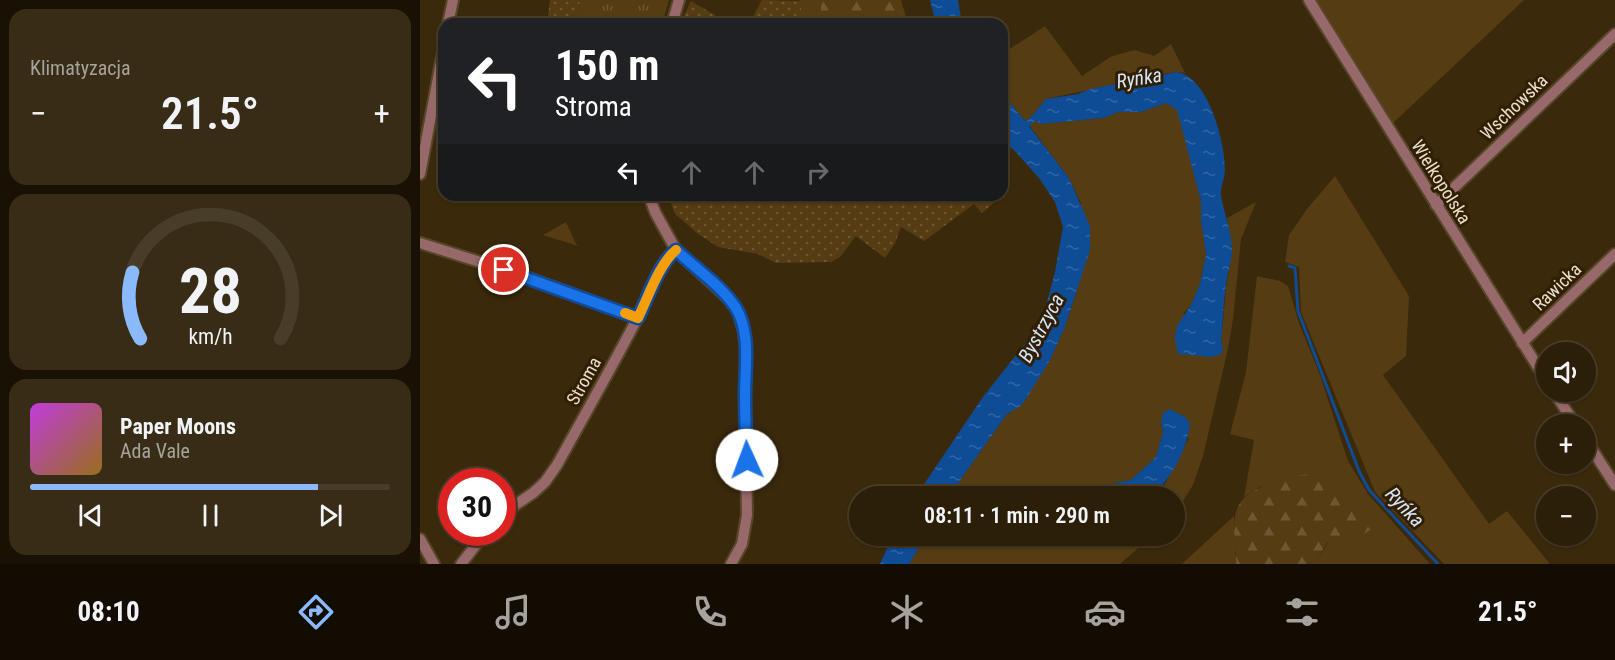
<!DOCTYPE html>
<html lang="pl">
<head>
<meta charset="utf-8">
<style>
	body { margin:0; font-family:"Roboto Condensed",sans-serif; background:#382c16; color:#f1f3f6; height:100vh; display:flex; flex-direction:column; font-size:22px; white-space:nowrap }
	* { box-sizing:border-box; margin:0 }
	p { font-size:20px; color:#a6a29c }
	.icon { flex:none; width:33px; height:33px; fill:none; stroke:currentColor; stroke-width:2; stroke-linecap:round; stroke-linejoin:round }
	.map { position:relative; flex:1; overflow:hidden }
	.drawer { display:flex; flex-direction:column; gap:9px; padding:9px; background:#181104; width:420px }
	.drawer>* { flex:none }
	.hud { position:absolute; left:18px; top:18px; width:570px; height:183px; border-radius:18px; box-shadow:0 2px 4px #0004,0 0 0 2px #483d29; background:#202124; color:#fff; overflow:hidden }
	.controls { position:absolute; left:1116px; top:342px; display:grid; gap:12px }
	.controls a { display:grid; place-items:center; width:60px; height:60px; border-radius:50%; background:#2c1f08; box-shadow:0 2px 4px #0004,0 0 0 2px #483d29; font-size:30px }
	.speed { position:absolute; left:18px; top:468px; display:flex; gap:12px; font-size:30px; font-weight:700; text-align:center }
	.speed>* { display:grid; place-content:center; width:78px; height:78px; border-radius:50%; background:#2c1f08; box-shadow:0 2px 4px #0004,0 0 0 2px #483d29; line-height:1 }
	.speed .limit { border:9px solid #d22; background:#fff; color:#111 }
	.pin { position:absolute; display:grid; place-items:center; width:51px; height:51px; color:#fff; margin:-26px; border:3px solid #fff; border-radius:50%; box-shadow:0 2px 6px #0007 }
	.me { position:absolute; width:66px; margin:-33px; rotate:358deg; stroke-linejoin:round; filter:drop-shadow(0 0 4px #0008) }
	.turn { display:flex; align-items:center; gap:21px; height:126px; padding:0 18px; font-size:27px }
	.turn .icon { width:78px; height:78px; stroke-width:2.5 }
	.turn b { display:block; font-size:42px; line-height:51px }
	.lanes { display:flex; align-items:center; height:57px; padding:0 18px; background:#0003; justify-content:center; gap:30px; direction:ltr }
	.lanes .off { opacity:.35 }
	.big { font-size:45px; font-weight:600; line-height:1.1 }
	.drawer .widget { flex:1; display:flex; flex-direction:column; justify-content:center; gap:9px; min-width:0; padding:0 21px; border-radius:18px; background:#382c16 }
	.drawer .dial { align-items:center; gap:0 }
	.dial svg { height:156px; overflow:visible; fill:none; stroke:#483d29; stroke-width:7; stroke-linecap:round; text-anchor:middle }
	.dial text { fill:#f1f3f6; stroke:none }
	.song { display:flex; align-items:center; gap:18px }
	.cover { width:72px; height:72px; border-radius:9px; background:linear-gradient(135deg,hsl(290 70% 55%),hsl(40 70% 35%)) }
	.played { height:6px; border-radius:3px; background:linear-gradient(90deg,#8abafc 80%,#483d29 80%) }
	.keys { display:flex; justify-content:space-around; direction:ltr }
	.heat { display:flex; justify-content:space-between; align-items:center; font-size:33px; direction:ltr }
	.trip { position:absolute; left:429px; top:486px; width:336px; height:60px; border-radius:30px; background:#2c1f08; box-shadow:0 2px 4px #0004,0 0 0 2px #483d29; font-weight:600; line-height:60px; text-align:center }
	.dock { display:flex; height:96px; justify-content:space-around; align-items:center; background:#120c03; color:#a6a29c }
	.dock .icon { width:42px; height:42px }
	.dock .current { color:#8abafc }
	.dock b { font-size:27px; color:#f1f3f6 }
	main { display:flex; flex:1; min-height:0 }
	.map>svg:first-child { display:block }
</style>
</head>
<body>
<main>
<section class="drawer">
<div class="widget"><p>Klimatyzacja</p>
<div class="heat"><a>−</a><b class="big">21.5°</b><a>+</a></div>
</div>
<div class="widget dial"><svg viewBox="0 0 100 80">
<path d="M14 69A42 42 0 1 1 86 69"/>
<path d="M14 69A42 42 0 0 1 10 35" stroke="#8abafc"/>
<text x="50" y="56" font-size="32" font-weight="700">28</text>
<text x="50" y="72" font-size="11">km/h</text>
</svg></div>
<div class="widget">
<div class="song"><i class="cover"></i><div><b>Paper Moons</b><p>Ada Vale</p></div></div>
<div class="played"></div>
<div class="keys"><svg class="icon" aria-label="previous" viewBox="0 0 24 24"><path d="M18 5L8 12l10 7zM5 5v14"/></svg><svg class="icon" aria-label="pause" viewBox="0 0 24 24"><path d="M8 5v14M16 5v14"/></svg><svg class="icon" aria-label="next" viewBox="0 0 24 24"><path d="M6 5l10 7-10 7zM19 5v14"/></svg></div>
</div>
</section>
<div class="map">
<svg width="1195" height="564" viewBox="0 0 1195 564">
	<defs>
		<pattern id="forest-firs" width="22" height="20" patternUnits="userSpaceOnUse" patternTransform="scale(1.5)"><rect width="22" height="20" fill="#553c13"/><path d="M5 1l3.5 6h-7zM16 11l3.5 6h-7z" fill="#6e5834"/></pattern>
		<pattern id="park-tufts" width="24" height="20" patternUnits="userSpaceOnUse" patternTransform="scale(1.5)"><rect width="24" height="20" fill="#553c13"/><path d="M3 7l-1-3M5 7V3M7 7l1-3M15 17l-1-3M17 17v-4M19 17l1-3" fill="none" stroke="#6e5834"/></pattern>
		<pattern id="garden-dots" width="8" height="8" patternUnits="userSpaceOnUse" patternTransform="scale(1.5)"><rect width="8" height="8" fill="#553c13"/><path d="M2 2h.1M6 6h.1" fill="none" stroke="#6e5834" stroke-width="1.8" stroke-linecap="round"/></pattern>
		<pattern id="water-ripples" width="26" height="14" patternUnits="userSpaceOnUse" patternTransform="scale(1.5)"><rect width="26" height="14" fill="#0f4c96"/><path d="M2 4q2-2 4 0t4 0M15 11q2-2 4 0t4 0" fill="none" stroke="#3265a4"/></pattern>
	</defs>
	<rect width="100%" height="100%" fill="#3b290b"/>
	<g fill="#553c13">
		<path d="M378 0H401V15L408 24H381V1Z"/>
		<path d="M894 0H1104L972 124Z"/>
		<path d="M625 26 662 76 692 56 715 50 734 56 751 44 765 73 757 72 743 74 626 99 611 117 605 121 582 93V54Z"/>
		<path d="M746 103 758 110 781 201V220L786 254 780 284 772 303 763 314 803 348 801 341 806 288 812 250 807 218 836 202 821 239 813 319 808 349 783 456 773 485 755 514 754 496H733L745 484 768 440 765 417 750 409 741 423 743 432 736 457 711 480 661 490 631 492 629 496H529L587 414 590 413 629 362 645 327 657 291 661 203 649 178 609 125 615 121 621 124 683 118 699 112H721Z"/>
		<path d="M915 176 989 296 986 356 963 375 1069 524 1087 511 1130 564H1024L955 492 881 312 879 267 865 262 869 235 887 209Z"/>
		<path d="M146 222 156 244 158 246 123 235Z"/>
		<path d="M837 276 860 281 868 286 879 323 900 375 928 461 948 494 1010 564H888L896 560 909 542 861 481 839 487 824 497 834 440 810 434 826 372Z"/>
		<path d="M814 516 816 564H762Z"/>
		<path d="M506 536H732L700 564H489Z"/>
	</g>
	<g fill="url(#forest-firs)">
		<path d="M401 0H481L488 24H408L401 15Z"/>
		<path d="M904 471 955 527 921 548 908 542 896 560 888 564H816C816 549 813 532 815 517 819 482 876 477 904 471Z"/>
	</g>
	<path fill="url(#park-tufts)" d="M160 0H249L242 24H156Z"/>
	<g fill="url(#garden-dots)">
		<path d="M130 0H160L156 24H127Z"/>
		<path d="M342 0 381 1V24H329Z"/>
		<path d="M271 1 310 24H260Z"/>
		<path d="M237 195H581L582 196 562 213 554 204 504 241 481 227 475 243 465 258 436 236 420 257 411 262 356 263 338 254 298 247 277 233 255 214 250 201 239 200Z"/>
	</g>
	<g fill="url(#water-ripples)">
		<path d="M510 0H538L542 24H516Z"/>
		<path d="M757 72C788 77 805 141 805 169 805 178 800 187 801 196 804 214 812 231 812 250 812 261 807 274 806 286 803 304 803 323 801 341L803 348 801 354 792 357 758 354 755 339 757 326 772 303 780 284 786 254 781 220V201L757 110 746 103 721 112H699L683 118 621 124 615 121 609 126 649 178 670 226V250L645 327 629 362 602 405 587 414 529 496H496L563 397 611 336 626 306 635 272 643 227 635 202 619 178 594 150 582 142V93L605 121 611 117 626 99 658 94 670 89Z"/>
		<path d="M750 409 765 417 770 423C767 451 752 476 733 496H629L631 492 661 490 711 480 736 457 743 432 741 423 743 413Z"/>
		<path d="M473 536H506L489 564H460Z"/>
	</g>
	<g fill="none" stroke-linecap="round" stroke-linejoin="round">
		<path stroke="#0f4c96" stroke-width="3" d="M869 266 875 268 878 311 939 471 949 490 1018 564"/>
		<defs>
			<g id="minor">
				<path d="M889 0 1126 380"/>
				<path d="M28 24 33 0"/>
				<path d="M252 24 259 0"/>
				<path d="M0 174 24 46"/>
				<path d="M229 195 235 212 256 250 308 298 318 311 324 332 326 351 325 396 327 515 322 544 311 564"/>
				<path d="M1016 205 1195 34"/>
				<path d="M0 243 98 274 218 318"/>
				<path d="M1102 343 1195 254"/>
				<path d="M1134 392 1155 424"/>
				<path d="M1166 440 1195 485"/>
				<path d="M82 514 113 493 125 482 137 465C164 416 192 367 218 317 229 296 237 264 256 250"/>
				<path d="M0 539 14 564"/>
				<path d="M41 564 66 532"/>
			</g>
		</defs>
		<use href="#minor" stroke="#57462a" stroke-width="14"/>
		<use href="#minor" stroke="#98696b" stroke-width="10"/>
	</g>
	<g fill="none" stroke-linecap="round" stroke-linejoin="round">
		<defs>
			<path id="route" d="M84 270 218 318C228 297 239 264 256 250 276 269 301 285 316 308 331 333 325 368 325 395 325 417 326 439 327 460"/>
		</defs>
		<use href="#route" stroke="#114b97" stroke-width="15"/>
		<use href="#route" stroke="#1a73e8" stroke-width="10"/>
		<path stroke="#f59e0b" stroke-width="10" d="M205 313 218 318C228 298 239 264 256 250"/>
	</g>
	<g text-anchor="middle" stroke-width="6" stroke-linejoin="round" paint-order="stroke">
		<g font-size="18" fill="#ebdfcf" stroke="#301f02">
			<text transform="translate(1094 107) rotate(-44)" y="6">Wschowska</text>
			<text transform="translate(1021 182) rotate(58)" y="6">Wielkopolska</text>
			<text transform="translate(1137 287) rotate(-44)" y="6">Rawicka</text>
			<text transform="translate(164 381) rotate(-61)" y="6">Stroma</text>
		</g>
		<g font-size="20" font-style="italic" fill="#d6e5fa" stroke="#301f02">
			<text transform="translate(719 78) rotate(-9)" y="7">Ryńka</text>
			<text transform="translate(621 328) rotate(-62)" y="7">Bystrzyca</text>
			<text transform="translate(985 507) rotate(47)" y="7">Ryńka</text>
		</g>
	</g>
</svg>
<div class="controls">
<a><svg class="icon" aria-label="sound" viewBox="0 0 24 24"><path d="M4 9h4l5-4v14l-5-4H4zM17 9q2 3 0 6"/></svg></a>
<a>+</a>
<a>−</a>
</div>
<div class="speed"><div class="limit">30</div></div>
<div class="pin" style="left:84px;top:270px;background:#d93025"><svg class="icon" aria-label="arrive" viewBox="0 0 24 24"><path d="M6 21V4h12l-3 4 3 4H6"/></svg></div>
<svg class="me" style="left:327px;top:460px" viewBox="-20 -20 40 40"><circle r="19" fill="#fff"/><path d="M0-13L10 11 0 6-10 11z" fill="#1a73e8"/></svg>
<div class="trip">08:11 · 1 min · 290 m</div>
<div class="hud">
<div class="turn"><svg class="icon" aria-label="left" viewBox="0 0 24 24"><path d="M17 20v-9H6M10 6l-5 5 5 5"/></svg><div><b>150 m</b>Stroma</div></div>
<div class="lanes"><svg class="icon" aria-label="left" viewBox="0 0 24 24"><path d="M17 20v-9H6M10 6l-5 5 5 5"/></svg><svg class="icon off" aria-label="ahead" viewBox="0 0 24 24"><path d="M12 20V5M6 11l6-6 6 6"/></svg><svg class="icon off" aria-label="ahead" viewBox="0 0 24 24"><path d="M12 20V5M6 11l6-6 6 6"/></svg><svg class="icon off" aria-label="right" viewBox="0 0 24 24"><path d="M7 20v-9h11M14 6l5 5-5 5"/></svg></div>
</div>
</div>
</main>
<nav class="dock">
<b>08:10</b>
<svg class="icon current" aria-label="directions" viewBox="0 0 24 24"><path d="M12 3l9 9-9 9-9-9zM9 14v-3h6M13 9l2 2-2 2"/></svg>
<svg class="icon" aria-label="music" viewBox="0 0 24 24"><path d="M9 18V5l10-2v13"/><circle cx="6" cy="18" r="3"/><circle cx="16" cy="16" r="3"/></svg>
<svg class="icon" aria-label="phone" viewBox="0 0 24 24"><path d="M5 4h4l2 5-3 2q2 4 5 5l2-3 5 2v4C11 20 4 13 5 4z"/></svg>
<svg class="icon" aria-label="climate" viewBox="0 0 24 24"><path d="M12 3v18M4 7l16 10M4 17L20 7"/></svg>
<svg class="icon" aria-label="car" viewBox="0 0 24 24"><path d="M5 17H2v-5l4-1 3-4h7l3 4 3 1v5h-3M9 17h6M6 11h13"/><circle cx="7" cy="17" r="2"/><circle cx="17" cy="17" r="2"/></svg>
<svg class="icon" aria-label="filters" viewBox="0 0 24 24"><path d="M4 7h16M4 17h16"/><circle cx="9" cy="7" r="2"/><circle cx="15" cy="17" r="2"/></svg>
<b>21.5°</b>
</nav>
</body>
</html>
